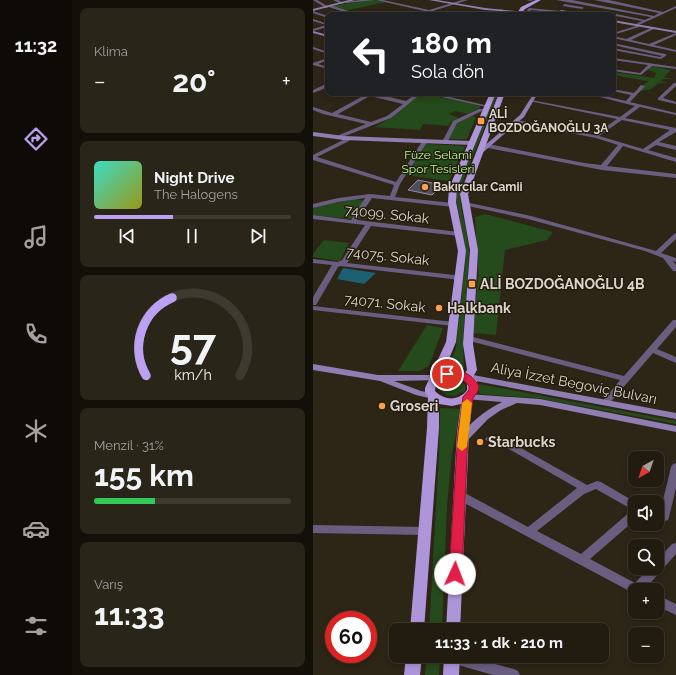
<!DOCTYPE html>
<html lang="tr">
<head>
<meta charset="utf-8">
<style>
	body { margin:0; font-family:Raleway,sans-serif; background:#2a2519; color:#f1f3f6; height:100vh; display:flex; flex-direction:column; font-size:15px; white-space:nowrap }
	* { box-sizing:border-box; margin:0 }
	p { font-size:13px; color:#a2a19f }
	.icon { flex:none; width:22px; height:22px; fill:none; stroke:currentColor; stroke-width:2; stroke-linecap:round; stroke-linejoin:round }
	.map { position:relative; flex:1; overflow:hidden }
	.drawer { display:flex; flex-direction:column; gap:8px; padding:8px; background:#130f09; width:241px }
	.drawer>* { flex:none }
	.banner { position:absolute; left:12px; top:12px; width:291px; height:84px; border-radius:8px; box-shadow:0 2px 6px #0003,0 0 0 1px #3f3a30; background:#202124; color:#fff; overflow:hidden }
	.needle { width:26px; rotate:220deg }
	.tools { position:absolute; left:315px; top:451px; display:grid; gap:8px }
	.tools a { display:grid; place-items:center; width:36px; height:36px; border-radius:8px; background:#221c10; box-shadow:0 2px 6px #0003,0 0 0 1px #3f3a30; font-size:20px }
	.speed { position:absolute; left:12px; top:611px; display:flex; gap:8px; font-size:20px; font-weight:700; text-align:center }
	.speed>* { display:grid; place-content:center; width:52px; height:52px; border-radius:50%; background:#221c10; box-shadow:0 2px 6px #0003,0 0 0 1px #3f3a30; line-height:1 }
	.speed .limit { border:6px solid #d22; background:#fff; color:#111 }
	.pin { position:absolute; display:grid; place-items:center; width:34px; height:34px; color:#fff; margin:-17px; border:2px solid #fff; border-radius:50%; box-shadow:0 1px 4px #0007 }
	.me { position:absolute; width:44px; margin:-22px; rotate:2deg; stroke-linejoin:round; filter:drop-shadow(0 0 3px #0008) }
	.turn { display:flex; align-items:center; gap:14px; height:84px; padding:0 20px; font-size:18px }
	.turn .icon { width:52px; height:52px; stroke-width:2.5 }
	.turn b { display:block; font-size:28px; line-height:34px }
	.big { font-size:30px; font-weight:700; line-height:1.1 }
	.drawer .tile { flex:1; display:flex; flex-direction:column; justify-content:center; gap:6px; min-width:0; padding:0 14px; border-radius:8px; background:#2a2519 }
	.drawer .dial { align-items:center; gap:0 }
	.dial svg { height:104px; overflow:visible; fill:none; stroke:#3f3a30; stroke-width:7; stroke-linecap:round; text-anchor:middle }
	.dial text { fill:#f1f3f6; stroke:none }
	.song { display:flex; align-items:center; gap:12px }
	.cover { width:48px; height:48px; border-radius:6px; background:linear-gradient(135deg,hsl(170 70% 55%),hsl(60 70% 35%)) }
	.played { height:4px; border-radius:2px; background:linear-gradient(90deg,#bca0f2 40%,#3f3a30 40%) }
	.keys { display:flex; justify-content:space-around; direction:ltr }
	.heat { display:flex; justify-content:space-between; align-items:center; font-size:22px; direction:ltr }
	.charge { height:6px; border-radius:3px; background:linear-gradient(90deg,#34c759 31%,#3f3a30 0) }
	.trip { position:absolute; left:76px; top:623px; width:220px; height:40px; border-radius:8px; background:#221c10; box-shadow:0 2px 6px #0003,0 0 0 1px #3f3a30; font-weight:700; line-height:40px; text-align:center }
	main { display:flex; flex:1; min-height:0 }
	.menu { display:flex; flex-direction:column; width:72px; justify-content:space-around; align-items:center; background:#0e0b06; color:#a2a19f }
	.menu .icon { width:28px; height:28px }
	.menu .on { color:#bca0f2 }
	.menu b { font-size:18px; color:#f1f3f6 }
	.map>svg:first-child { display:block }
</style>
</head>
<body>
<main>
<nav class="menu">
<b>11:32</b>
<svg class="icon on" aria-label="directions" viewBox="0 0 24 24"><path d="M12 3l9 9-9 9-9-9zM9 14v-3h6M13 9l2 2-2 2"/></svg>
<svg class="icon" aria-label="music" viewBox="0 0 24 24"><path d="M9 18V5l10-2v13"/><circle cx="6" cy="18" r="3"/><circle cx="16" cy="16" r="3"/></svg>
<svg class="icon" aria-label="phone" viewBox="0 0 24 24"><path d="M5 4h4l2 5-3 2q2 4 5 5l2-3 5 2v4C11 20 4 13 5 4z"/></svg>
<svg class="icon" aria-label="climate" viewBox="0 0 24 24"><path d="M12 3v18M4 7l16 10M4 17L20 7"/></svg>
<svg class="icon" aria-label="car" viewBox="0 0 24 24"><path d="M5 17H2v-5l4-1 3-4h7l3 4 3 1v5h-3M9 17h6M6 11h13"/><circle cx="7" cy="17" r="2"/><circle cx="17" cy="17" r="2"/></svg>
<svg class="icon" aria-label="filters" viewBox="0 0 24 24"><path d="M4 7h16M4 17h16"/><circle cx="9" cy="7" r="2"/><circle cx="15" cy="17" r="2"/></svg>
</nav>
<section class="drawer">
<div class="tile"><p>Klima</p>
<div class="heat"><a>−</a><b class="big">20°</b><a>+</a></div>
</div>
<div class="tile">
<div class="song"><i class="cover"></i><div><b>Night Drive</b><p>The Halogens</p></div></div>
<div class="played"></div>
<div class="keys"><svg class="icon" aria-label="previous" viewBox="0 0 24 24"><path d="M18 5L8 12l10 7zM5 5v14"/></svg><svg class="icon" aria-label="pause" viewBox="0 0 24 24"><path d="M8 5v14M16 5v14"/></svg><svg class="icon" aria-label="next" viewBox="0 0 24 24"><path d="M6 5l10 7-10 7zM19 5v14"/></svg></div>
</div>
<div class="tile dial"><svg viewBox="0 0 100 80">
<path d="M14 69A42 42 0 1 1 86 69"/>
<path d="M14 69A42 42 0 0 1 34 9" stroke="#bca0f2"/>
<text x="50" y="56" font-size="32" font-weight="700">57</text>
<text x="50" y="72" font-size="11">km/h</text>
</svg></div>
<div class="tile"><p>Menzil · 31%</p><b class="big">155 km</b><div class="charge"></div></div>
<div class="tile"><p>Varış</p><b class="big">11:33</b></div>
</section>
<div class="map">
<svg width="363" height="675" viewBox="0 0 363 675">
	<rect width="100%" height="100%" fill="#2d2516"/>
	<g fill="#254a1b">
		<path d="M59 0 73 2 31 11 17 6Z"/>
		<path d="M338 66 358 70 351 77 360 79H350L348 81 355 83H346L338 89 323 92 335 81 300 75V72L341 78 343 73 333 69Z"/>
		<path d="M182 93H185L148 186C144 209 157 231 156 255 155 293 148 330 151 368H135L143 348 153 254 143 198 145 186Z"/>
		<path d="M111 94 168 105 167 108 155 114 142 111 136 114 146 118 138 122 136 126 110 124 107 130 62 127 78 118 106 95Z"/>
		<path d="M158 116 163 117 154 139H136L143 122Z"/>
		<path d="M113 144 152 146 136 181 93 175Z"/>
		<path d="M43 199 52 201 38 219 0 215V208L6 206Z"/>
		<path d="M172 214 240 232 234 240 192 250 183 335 160 333 165 274 162 217Z"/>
		<path d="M11 240 36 243 27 261 0 257V254Z"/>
		<path d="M114 325 130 328 116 366 106 371H85Z"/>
		<path d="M142 379 152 384V391L141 396 133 395 127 390 128 385 134 381Z"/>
		<path d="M166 384 363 421V424L224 398 166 394Z"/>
		<path d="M127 408 148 409 139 454 134 506 129 630H116L126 455Z"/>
		<path d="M114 656H127L126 675H112Z"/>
	</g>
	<path fill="#1c6072" d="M30 268 63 273 51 284 24 279Z"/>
	<path fill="#4d4d5e" stroke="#908fa3" d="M105 180 129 185 119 195 95 190Z"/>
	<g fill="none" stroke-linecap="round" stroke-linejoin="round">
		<g fill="#6a5e80" fill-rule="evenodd">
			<path d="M0 0H4L16 7 13 8Z"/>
			<path d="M20 0H25L31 3 28 4Z"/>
			<path d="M47 0H62L34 3 32 2Z"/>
			<path d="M63 0H70L116 10 149 0H155L120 11 136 15H129Z"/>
			<path d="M213 0H220L218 1Z"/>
			<path d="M243 0H259L341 16 346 13 281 0H296L350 12 363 6V8L326 25V27L300 35V33L323 26V24L329 21 303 16V14L332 20 338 17Z"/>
			<path d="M251 4 269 7 271 8 269 9 250 6Z"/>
			<path d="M17 5 45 14 46 15H40L16 7Z"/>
			<path d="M216 8 248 11 250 12 248 13 218 10 214 14H212Z"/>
			<path d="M187 9 190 10 181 15H176Z"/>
			<path d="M0 11 15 16V18L0 13Z"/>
			<path d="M0 19 15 24V27L0 31V29L13 25 0 21Z"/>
			<path d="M300 25H302L303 26 300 27Z"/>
			<path d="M340 27 343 28 318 40 336 44 363 33V35L341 45 363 50V52L300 38V36L313 39Z"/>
			<path d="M300 43 352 54 354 55 348 59 300 50V48L347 57 349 56 300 45Z"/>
			<path d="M0 47 15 52V54L0 49Z"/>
			<path d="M15 58V60L5 64 15 67V69L0 65V63Z"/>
			<path d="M300 58 363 67V69L339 66 328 75 300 71V69L327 73 335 65 300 60Z"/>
			<path d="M361 83H363V86L350 98 363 102V104L345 100V98Z"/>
			<path d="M13 84H15V87L0 93V90Z"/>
			<path d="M328 85 332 86 317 102 363 113V115L327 107 312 118 363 128V132L346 142 363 146V150L343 145 335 150 363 158V162L310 146 294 166 363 174V178L289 170 175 148 172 146 175 144 271 163 288 165 305 145 283 138 201 122 204 120 281 135 304 119 216 101 218 100 307 117 322 106 271 93H279L313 101 318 95 300 91V89L321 93ZM309 120 357 130 330 149 286 136Z"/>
			<path d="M47 93H60L93 101 104 93H109L78 118 32 136 36 139V141L4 157 83 182 110 140H114L115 141 87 184 82 197 140 203 143 205 140 207 59 198 44 220 146 232 149 234 146 236 58 226 34 263 141 275 150 280 146 282 139 279 27 266 25 267 3 305H0V297L19 265 0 263V259L25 262 29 260 52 225 0 219V215L38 220 52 198 25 202 0 208V204L25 198 57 194 77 196 81 185 0 160V155L30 140 26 137V135L53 124 10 114 0 110V107L19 113 52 95ZM57 96 90 104 74 116 58 122 25 114Z"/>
			<path d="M110 93H119L176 106 174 107Z"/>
			<path d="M166 109H173L175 110 169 111 144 123 134 143H130L129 142 140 121Z"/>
			<path d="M152 202 218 216 343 251 361 234 363 233V239L348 253 363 258V262L360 261 363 265V271H360L350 258 332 251 215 219 150 205V203Z"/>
			<path d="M0 306 140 322 144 324 140 326 0 310Z"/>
			<path d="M360 320H363V327L344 349 363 357V363L340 353 295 405H289L288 403 307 380 153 340 152 338 156 336 311 376Z"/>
			<path d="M177 436 192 439 274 485 284 481 288 482 322 502V520L277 559 322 583 336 568H344V560L359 544 363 543V554L331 590H322V594L142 498 141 495 142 492 146 491 150 492 215 527 264 488 187 444 174 441 172 439 174 437ZM283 489 313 506 318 511 268 554 224 531 271 494Z"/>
			<path d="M363 463V488L356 517 355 520 351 521 347 520 346 517 358 467 360 464Z"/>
			<path d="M0 525 111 527 115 528 116 531 115 534 111 535 0 533Z"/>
			<path d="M344 595 363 604V615L344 606Z"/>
			<path d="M134 656H153L201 669 205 671 207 675H180L135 662 133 658Z"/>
		</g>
		<g fill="#907db2" fill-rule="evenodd">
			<path d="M36 0H42L0 11V9Z"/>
			<path d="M116 0H124L172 8 202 11 200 12 172 10Z"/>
			<path d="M248 10 273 14 275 15 250 12 247 15H243Z"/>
			<path d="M300 20 363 31V33L300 22Z"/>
			<path d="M0 31 15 35V37L0 33Z"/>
			<path d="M221 93H225L211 117 167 155H163V153L207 115Z"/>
			<path d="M0 132 31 136 159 141 162 143 159 145 31 140 0 136Z"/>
			<path d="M0 364 65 375H123L127 378 126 380 81 381 108 391 123 394 124 396 123 398 120 399 103 395 67 381 0 370Z"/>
			<path d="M155 374 363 413V419L152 379 151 377Z"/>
			<path d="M155 394 227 399 363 426V432L227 405 204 403 188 410 175 419 152 443H146L144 441C155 424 171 411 189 402L152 399 151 397 152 395Z"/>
		</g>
		<g fill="#ae95da" fill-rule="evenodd">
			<path d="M223 0H228L212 9 207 15H203L208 7Z"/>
			<path d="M177 93H183L144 188 143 202 153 251 143 342 131 371 152 373 154 370 150 344 157 250 147 194 186 93H192L155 194 165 250 160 344 164 370 160 377 164 381 165 391 160 398 156 432 147 630H133L144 432 148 404 139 406 126 404V428L111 630H97L114 428 115 396 112 392V388L133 342 145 251 135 202 136 188ZM134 377 146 378 154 383V390C146 401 132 401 122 391L123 384Z"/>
			<path d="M93 656H109L107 675H91Z"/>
			<path d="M131 656H147L146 675H130Z"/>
		</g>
	</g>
	<path fill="#e11d48" stroke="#92132f" d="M134 371C151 372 156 371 166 386L165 391 160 398 155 432 149 574 147 578 142 579 138 578 136 574 145 432 150 397 156 390V386C149 376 142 379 131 376L130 374 131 372Z"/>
	<path fill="#f59e0b" d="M154 399 159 403 154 447 149 451 144 447 149 403Z"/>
	<g fill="#f9a04c" stroke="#241c0d" stroke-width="1.5">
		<rect x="164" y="117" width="8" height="8" rx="2"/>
		<circle cx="112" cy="187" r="4"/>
		<rect x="155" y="280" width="8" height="8" rx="2"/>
		<circle cx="126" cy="308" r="4"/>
		<circle cx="69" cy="406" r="4"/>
		<circle cx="167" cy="442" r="4"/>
	</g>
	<g text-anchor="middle" stroke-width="3" stroke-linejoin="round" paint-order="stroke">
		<g font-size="12" font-weight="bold" fill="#dbd5cc" stroke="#241c0d" text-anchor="start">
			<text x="176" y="118">ALİ<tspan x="176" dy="14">BOZDOĞANOĞLU 3A</tspan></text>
			<text x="120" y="191">Bakırcılar Camii</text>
		</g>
		<g font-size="12" fill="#affd9b" stroke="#241c0d">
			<text x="125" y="159">Füze Selami<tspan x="125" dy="14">Spor Tesisleri</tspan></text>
		</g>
		<g font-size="14" fill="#dbd5cc" stroke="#241c0d">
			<text transform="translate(74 214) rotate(6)" y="5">74099. Sokak</text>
			<text transform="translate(75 256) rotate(6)" y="5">74075. Sokak</text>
			<text transform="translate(72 303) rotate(6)" y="5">74071. Sokak</text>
			<text transform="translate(261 383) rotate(11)" y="5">Aliya İzzet Begoviç Bulvarı</text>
		</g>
		<g font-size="14" font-weight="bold" fill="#dbd5cc" stroke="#241c0d" text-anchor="start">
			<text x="167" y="289">ALİ BOZDOĞANOĞLU 4B</text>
			<text x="134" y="313">Halkbank</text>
			<text x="77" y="411">Groseri</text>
			<text x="175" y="447">Starbucks</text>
		</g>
	</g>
</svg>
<div class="tools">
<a><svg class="needle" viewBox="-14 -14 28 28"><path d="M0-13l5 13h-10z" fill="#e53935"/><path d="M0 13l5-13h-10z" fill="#a2a19f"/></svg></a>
<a><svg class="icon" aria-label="sound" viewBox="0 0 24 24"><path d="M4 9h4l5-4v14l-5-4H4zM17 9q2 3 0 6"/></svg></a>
<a><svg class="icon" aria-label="search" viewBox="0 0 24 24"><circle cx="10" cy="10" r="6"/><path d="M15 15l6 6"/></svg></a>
<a>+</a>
<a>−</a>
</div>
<div class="speed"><div class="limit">60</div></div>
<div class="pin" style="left:134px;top:374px;background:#d93025"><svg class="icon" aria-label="arrive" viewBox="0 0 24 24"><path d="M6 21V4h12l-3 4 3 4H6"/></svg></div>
<svg class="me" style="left:142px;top:574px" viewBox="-20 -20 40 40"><circle r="19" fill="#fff"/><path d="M0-13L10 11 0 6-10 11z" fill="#e11d48"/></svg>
<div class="trip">11:33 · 1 dk · 210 m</div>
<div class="banner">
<div class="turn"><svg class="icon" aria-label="left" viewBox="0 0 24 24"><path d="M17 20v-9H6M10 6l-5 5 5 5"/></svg><div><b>180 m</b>Sola dön</div></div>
</div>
</div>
</main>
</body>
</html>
